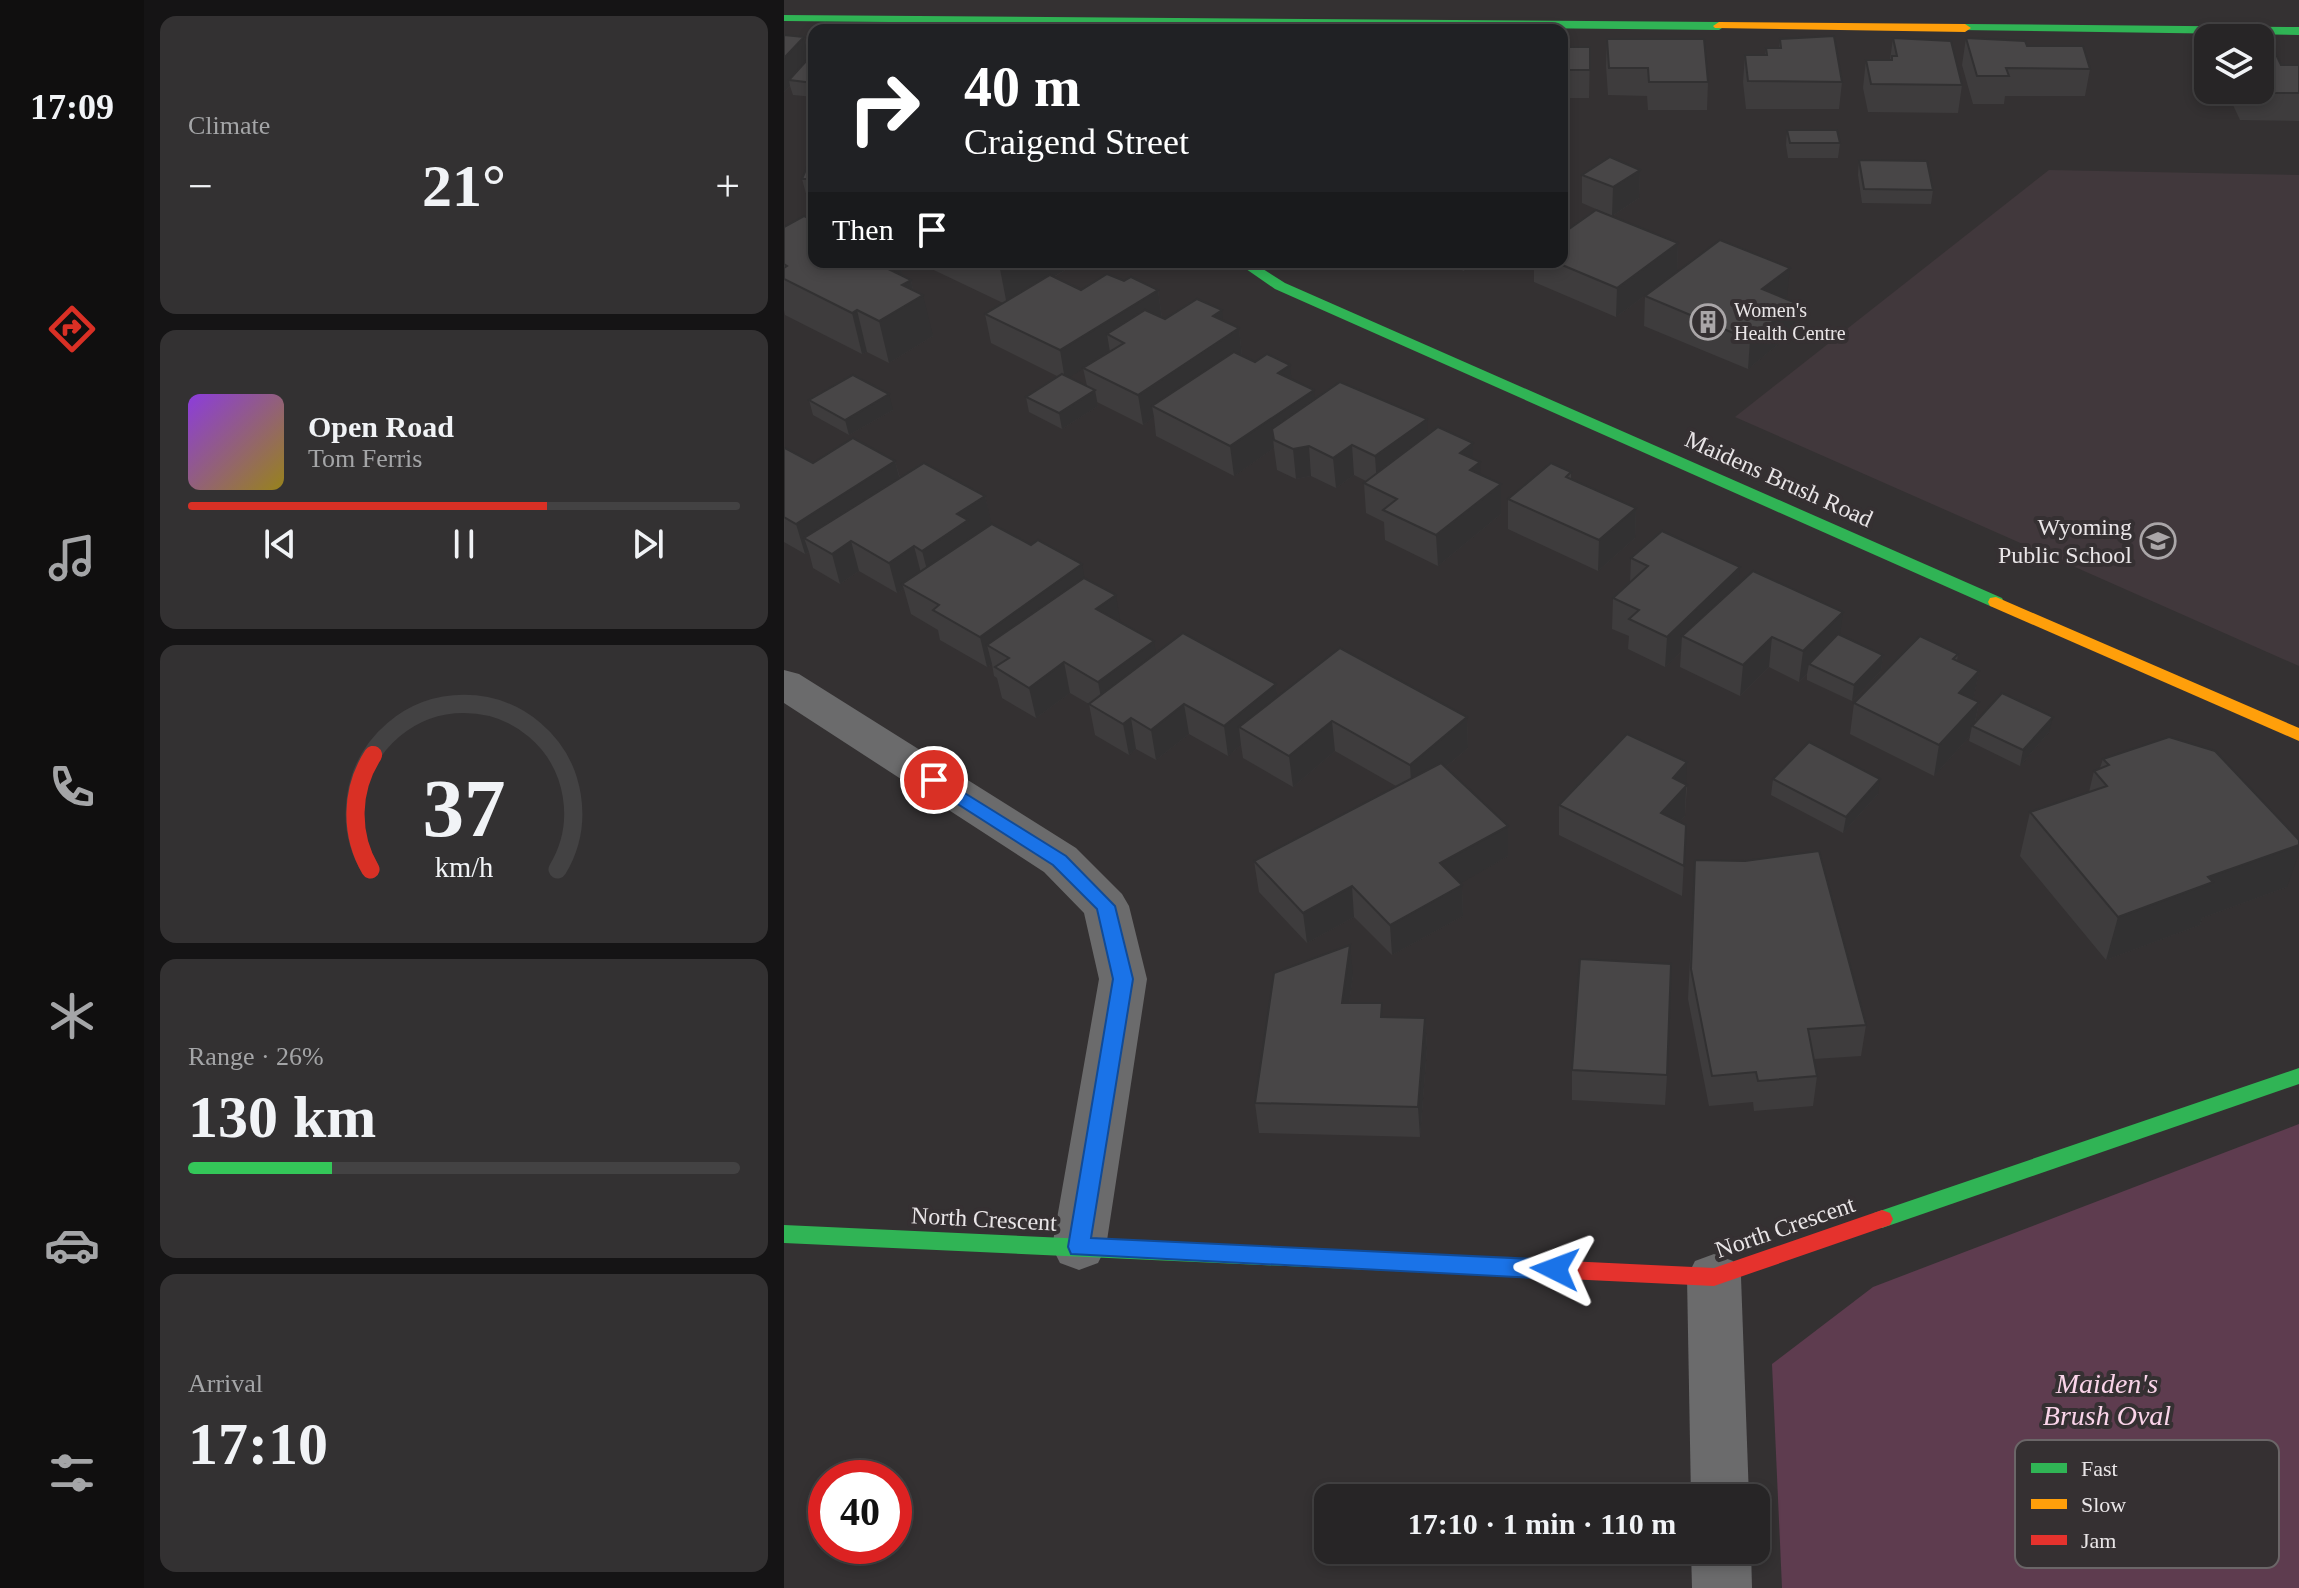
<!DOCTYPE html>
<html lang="en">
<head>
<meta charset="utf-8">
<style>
	body { margin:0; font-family:"Times New Roman",serif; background:#333132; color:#f1f3f6; height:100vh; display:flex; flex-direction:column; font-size:30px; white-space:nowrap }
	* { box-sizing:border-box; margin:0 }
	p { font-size:26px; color:#a4a5a7 }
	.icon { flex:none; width:44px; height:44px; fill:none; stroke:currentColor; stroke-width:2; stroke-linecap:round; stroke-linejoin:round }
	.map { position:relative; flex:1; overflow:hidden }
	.side { display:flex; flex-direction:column; gap:16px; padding:16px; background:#151415; width:640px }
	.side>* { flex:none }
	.guide { position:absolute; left:24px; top:24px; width:760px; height:244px; border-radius:16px; box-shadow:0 4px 12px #0003,0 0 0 2px #434243; background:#202124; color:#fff; overflow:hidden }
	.controls { position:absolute; left:1410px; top:24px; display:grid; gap:16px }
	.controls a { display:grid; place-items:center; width:80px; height:80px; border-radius:16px; background:#272526; box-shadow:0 4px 12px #0003,0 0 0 2px #434243; font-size:40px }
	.speed { position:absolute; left:24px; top:1460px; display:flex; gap:16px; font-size:40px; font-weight:700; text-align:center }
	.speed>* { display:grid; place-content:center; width:104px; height:104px; border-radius:50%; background:#272526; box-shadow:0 4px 12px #0003,0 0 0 2px #434243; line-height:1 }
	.speed .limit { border:12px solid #d22; background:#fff; color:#111 }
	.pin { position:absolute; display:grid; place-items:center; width:68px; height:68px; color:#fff; margin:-34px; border:4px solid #fff; border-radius:50%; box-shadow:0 2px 8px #0007 }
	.me { position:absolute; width:88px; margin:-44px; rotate:273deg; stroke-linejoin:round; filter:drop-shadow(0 0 6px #0008) }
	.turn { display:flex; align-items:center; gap:28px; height:168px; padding:0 24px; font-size:36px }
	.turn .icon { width:104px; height:104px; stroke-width:2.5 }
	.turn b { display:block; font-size:56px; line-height:68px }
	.then { display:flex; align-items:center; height:76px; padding:0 24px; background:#0003; gap:16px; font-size:30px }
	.big { font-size:60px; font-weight:700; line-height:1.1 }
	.side .tile { flex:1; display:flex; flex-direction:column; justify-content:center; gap:12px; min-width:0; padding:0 28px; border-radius:16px; background:#333132 }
	.side .dial { align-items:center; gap:0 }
	.dial svg { height:208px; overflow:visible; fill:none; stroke:#434243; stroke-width:7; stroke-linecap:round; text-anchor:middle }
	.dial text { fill:#f1f3f6; stroke:none }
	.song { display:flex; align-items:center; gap:24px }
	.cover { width:96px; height:96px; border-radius:12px; background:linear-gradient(135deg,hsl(270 70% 55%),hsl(50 70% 35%)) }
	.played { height:8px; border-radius:4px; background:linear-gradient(90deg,#d93025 65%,#434243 65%) }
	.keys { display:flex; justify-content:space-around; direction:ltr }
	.heat { display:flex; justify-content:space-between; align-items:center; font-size:44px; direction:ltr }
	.charge { height:12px; border-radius:6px; background:linear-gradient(90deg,#34c759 26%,#434243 0) }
	.trip { position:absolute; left:530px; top:1484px; width:456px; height:80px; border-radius:16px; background:#272526; box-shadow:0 4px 12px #0003,0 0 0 2px #434243; font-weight:700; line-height:80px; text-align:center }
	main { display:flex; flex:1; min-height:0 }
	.menu { display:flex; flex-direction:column; width:144px; justify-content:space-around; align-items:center; background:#100f0f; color:#a4a5a7 }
	.menu .icon { width:56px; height:56px }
	.menu .on { color:#d93025 }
	.menu b { font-size:36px; color:#f1f3f6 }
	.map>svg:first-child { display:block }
</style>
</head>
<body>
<main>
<nav class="menu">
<b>17:09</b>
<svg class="icon on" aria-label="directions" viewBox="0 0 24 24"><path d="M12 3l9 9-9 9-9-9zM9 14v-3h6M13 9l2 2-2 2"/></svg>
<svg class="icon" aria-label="music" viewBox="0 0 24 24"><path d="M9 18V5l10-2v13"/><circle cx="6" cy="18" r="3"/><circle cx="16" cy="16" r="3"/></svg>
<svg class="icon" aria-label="phone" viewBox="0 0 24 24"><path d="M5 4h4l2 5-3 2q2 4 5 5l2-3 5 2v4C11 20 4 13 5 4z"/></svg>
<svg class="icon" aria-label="climate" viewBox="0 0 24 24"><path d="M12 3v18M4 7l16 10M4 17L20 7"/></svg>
<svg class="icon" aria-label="car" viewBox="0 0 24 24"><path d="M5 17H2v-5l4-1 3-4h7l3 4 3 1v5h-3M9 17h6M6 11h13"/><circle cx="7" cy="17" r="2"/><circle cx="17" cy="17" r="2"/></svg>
<svg class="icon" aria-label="filters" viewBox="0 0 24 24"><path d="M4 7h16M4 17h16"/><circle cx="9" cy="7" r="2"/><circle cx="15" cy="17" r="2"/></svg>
</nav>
<section class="side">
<div class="tile"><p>Climate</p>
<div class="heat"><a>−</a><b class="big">21°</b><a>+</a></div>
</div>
<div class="tile">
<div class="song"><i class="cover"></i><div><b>Open Road</b><p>Tom Ferris</p></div></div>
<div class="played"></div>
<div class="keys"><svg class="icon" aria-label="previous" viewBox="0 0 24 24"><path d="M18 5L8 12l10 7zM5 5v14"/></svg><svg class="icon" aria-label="pause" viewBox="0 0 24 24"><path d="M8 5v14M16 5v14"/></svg><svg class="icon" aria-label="next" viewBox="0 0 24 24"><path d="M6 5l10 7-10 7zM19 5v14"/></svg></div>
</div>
<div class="tile dial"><svg viewBox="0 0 100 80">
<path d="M14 69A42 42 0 1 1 86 69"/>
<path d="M14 69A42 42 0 0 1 15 25" stroke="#d93025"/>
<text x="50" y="56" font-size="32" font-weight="700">37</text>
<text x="50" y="72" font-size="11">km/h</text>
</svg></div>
<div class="tile"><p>Range · 26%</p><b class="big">130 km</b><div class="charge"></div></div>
<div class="tile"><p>Arrival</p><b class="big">17:10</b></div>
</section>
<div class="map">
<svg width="1515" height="1588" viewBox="0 0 1515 1588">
	<rect width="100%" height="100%" fill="#343132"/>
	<path fill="#41383c" d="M1265 170 1515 175V666L951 417Z"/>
	<path fill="#5e3c4f" d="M1515 1124V1588H998L988 1364 1089 1287Z"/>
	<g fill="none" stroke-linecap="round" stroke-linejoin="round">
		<g fill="#6b6b6c" fill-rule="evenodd">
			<path d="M0 670 15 674 292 848 338 894 345 906 363 979 322 1247 314 1263 295 1270 276 1263 268 1247 315 979 300 913 260 872 0 703Z"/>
			<path d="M930 1254 949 1261 957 1277 965 1498H907L903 1277 911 1261Z"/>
			<path d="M907 1550H967L968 1588H908Z"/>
		</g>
		<g fill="#30b455" fill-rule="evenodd">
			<path d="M0 15 935 22 941 26 935 30 0 21Z"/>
			<path d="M1181 24 1515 27V35L1177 30V26Z"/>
			<path d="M452 262H468L501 283 1218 598 1220 602 1212 607 1206 606 491 289Z"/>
			<path d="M1515 1068V1084L1098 1228 1090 1225 1087 1219 1090 1213Z"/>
			<path d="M0 1225 741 1259 749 1261 752 1268 749 1275 741 1277 0 1243Z"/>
		</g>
		<g fill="#ff9f0a" fill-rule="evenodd">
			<path d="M935 22 1181 24 1187 28 1181 32 931 28 929 26Z"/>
			<path d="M1212 597 1515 728V741L1206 606 1204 602 1206 598Z"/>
		</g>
		<path fill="#e5322d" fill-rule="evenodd" d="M1098 1210 1106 1213 1109 1219 1106 1225 930 1286 741 1277 733 1275 730 1268 733 1261 741 1259 930 1268Z"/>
	</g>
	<g fill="#3e3c3d" fill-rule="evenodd">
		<path d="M0 35 20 37 26 59 30 60V97L9 95 6 86 0 92Z"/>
		<path d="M1109 38 1178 85 1174 113 1084 112 1079 88 1082 60H1106Z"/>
		<path d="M1182 38 1243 46 1306 69 1301 96H1221L1220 104H1189L1178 65Z"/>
		<path d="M823 39 924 82 923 110H864L863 96 824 95 822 66Z"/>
		<path d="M996 39 1058 82 1055 109H962L959 82 961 55H981L982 48H995Z"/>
		<path d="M778 44 784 47H806L805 98H778Z"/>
		<path d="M1497 65H1515V121L1456 120 1442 90H1476Z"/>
		<path d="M1003 130 1056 143 1054 158H1004L1002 145Z"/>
		<path d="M30 150V208H26L18 179Z"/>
		<path d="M1075 160 1149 190 1147 204 1078 203 1074 175Z"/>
		<path d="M856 170 855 198 828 216 798 203V175Z"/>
		<path d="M0 227 117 269 119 277 127 280 129 290 149 336 105 363 83 352 78 354 1 315 0 310Z"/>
		<path d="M894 243 893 272 832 317 750 282V262H778Z"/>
		<path d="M133 262H290L291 264 270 277 297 290 340 281 374 290 378 318 381 319 439 321 455 328 458 356 507 379 530 400 644 435 689 443V459L696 462V475L717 484V514L654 566 601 540 600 522 582 513 580 483 582 481 570 475 552 488 527 476 512 479 493 470 490 448 450 476 372 436 370 417 359 425 313 402 314 406 278 429 245 412 242 397 275 377 207 343 201 314 219 303ZM311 361 299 368 303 386 285 377Z"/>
		<path d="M657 262H693L680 271Z"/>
		<path d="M861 296 1003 297 1001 298 1009 332 964 369 860 326Z"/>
		<path d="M25 400 109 410 65 435 29 415Z"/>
		<path d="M0 449 29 463 111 461 116 478 201 496 207 524 301 578 336 622 372 654 492 684 493 697 683 717 684 748 662 767 724 826V856L676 883 678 885 679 916 608 955 570 917 523 943 475 892 470 861 612 786 551 751 509 787 459 758 457 745 444 756 405 734 372 760 352 749 345 755 311 735 305 704 286 693 252 718 218 698 213 678 210 676 208 664 203 667 156 640 154 630 127 614 120 589 113 593 75 571 56 584 29 568 25 552 21 554 0 542Z"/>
		<path d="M787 472V479L852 508 851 538 814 571 724 529V499Z"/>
		<path d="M847 558 955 583 1056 635 1099 655 1097 671 1068 701 1023 680V674L1015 682 985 667 956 696 896 667 897 652 881 667 844 649 845 636 828 629 829 598 846 583Z"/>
		<path d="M1174 654 1173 661 1195 671 1189 700 1195 702 1191 723 1265 732 1236 766 1185 741 1186 736 1150 776 1066 734 1070 703Z"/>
		<path d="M1319 759 1503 887 1418 918 1416 925 1322 960 1236 856 1246 812 1305 792 1310 771 1316 768Z"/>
		<path d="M989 779 1094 794 1059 833 987 795Z"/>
		<path d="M901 784 903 785 901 816 895 822 902 825 898 896 775 835V805Z"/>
		<path d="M911 860 1082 1025 1077 1056 1030 1059 1033 1076 1029 1106 970 1111 969 1102 925 1106 904 999Z"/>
		<path d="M569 975 565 1003 599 1017 641 1018 643 1048 636 1137 475 1133 471 1103Z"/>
		<path d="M788 1070 883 1075 881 1105 788 1100Z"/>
	</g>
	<g fill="#323132">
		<path d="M20 37 27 64 5 80 6 86 0 92V58Z"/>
		<path d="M856 170 855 198 828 216 829 187Z"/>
		<path d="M894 243 893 272 832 317 833 288Z"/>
		<path d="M110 262H130L117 269 121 283 127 280 131 300 139 295 149 336 105 363 95 321 102 268Z"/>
		<path d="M218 262H290L291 264 223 305 215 264Z"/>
		<path d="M680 262H693L680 271Z"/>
		<path d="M1006 268 1003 297 976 319 978 289Z"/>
		<path d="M374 290 378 319 323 334 326 352 281 380 276 350Z"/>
		<path d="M1012 303 1009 332 964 369 966 340Z"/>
		<path d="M73 310 83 352 78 354 68 313Z"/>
		<path d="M438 310 441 337 455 328 458 357 368 406 370 417 359 425 354 395 429 316Z"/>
		<path d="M506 365 509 395 494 373Z"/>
		<path d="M311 390 314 406 278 429 275 413Z"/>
		<path d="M530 390 532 419 488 429 490 448 450 476 446 446Z"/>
		<path d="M105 394 109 410 65 435 61 420Z"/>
		<path d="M643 419 644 449 593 486 591 456Z"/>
		<path d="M689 443V468L696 462 697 492 676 453Z"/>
		<path d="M568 445 570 475 552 488 549 458Z"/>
		<path d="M525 446 527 476 512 479 509 449Z"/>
		<path d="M111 461 119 491 20 538 25 552 21 554 12 524Z"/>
		<path d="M717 484V514L654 566 652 535Z"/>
		<path d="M201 496 208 526 146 581 138 551 173 514Z"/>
		<path d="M852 508 851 538 814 571 815 540Z"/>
		<path d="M67 541 75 571 56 584 48 554Z"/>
		<path d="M130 546 138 577 118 584 120 589 113 593 105 563Z"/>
		<path d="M298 564 304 595 203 645 208 664 203 667 196 637Z"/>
		<path d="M956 567 954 597 898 636 897 652 881 667 883 637Z"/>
		<path d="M332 595 337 626 312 609Z"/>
		<path d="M1059 612 1055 643 1025 664 1023 674 1015 682 1019 651Z"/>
		<path d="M988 637 985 667 956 696 959 665Z"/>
		<path d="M370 641 375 672 320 713 314 682Z"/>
		<path d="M1099 655 1097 671 1068 701 1070 685Z"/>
		<path d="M280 662 286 693 252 718 245 688Z"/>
		<path d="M1195 671 1189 701 1175 693Z"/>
		<path d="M492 684 495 714 455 727 457 745 444 756 440 726Z"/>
		<path d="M1195 702 1190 727 1188 726 1186 736 1150 776 1155 745Z"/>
		<path d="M400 704 405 734 372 760 367 730Z"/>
		<path d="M683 717 684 748 628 796 626 765Z"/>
		<path d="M1269 717 1265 732 1236 766 1239 750Z"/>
		<path d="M347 718 352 749 345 755 339 724Z"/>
		<path d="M548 721 551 751 509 787 505 756Z"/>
		<path d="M903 762 901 816 875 844 877 813 889 778Z"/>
		<path d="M1096 779 1094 794 1059 833 1062 817Z"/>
		<path d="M724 826V856L658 894 656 863Z"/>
		<path d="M1515 845V853L1503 887 1418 918 1416 925 1322 960 1334 917 1424 877Z"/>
		<path d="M678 885 679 916 608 955 606 925Z"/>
		<path d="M568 886 570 917 523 943 519 913Z"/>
		<path d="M566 945 569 975 561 1033 558 1003Z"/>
		<path d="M641 1018 643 1048 636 1137 634 1107Z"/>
	</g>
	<g fill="#484647" stroke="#323132" stroke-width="2">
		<path d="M180 26V30H110V29Z"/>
		<path d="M0 35 20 37 0 58Z"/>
		<path d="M1050 36 1058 82 964 81 961 55H983L982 48H997L996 39Z"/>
		<path d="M1109 38 1167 41 1178 85 1087 84 1082 60H1108V56H1113Z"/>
		<path d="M1182 38 1241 41 1243 46H1299L1306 69 1222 68 1225 76H1193Z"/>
		<path d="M823 39H920L924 82H865L864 68H825Z"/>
		<path d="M778 44H784L783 47H806V70H778Z"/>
		<path d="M1476 48H1489L1497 65H1515V93H1463L1462 90H1476Z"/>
		<path d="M24 59H30V83L5 80Z"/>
		<path d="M1003 130H1053L1056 143H1006Z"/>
		<path d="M30 150V179H18Z"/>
		<path d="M826 157 856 170 829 187 798 175Z"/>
		<path d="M1075 160 1143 161 1149 190 1080 189Z"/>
		<path d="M812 210 894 243 833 288 771 262H778V234Z"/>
		<path d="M20 216 29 220 30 219V262H113L102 268 127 280 118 285 139 295 95 321 73 310 68 313 0 279V268L3 266 0 264V227Z"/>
		<path d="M936 240 1006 268 978 289 1012 303 966 340 861 296Z"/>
		<path d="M323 274 340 281 347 277 374 290 276 350 201 314 266 275 297 290Z"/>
		<path d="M413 299 438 310 429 316 455 328 354 395 299 368 340 343 323 334 361 310 381 319Z"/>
		<path d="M450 352 471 362 483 354 506 365 494 373 530 390 446 446 368 406Z"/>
		<path d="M278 374 311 390 275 413 242 397Z"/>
		<path d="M69 375 105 394 61 420 25 400Z"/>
		<path d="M556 382 643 419 591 456 568 445 549 458 525 446 509 449 490 440 488 429Z"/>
		<path d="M654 427 689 443 676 453 696 462 686 470 717 484 652 535 599 510 613 499 580 483Z"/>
		<path d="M69 438 111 461 12 524 0 517V449L1 448 29 463Z"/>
		<path d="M140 463 201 496 173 514 184 520 138 551 130 546 105 563 67 541 48 554 20 538Z"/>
		<path d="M767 463 787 472 782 477 852 508 815 540 724 499Z"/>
		<path d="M208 524 247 545 254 540 298 564 196 637 149 610 155 605 118 584Z"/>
		<path d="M878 531 956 567 883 637 845 619 855 610 829 598 864 566 847 558Z"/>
		<path d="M969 571 1059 612 1019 651 988 637 959 665 898 636Z"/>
		<path d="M300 578 332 595 312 609 370 641 314 682 280 662 245 688 211 667 225 658 203 645Z"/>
		<path d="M399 633 492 684 440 726 400 704 367 730 347 718 339 724 305 704Z"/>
		<path d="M1054 634 1099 655 1070 685 1025 664Z"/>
		<path d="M1136 636 1174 654 1169 659 1195 671 1175 693 1195 702 1155 745 1070 703Z"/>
		<path d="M556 648 683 717 626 765 548 721 505 756 455 727Z"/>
		<path d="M1218 693 1269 717 1239 750 1188 726Z"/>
		<path d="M843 734 903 762 889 778 903 785 877 813 902 825 900 866 775 805Z"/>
		<path d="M1385 737 1431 751 1515 840V845L1424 877 1429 882 1334 917 1246 812 1323 786 1310 771 1325 765 1319 759Z"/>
		<path d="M1025 742 1096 779 1062 817 989 779Z"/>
		<path d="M657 763 724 826 656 863 678 885 606 925 568 886 519 913 470 861Z"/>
		<path d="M1035 851 1082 1025 1024 1029 1033 1076 974 1081 972 1072 928 1076 907 969 911 860 961 861Z"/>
		<path d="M566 945 558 1003H598L597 1017 641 1018 634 1107 471 1103 490 973Z"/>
		<path d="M796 959 887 964 883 1075 788 1070Z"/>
	</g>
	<path fill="#1a73e8" stroke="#114b97" stroke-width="2" d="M150 774 282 856 331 906 349 979 307 1238 771 1260 779 1263 782 1269 779 1276 771 1279 287 1254 284 1247 329 979 313 909 269 865 144 785 141 780 144 776Z"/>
	<defs>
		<symbol id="building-ring" viewBox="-11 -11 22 22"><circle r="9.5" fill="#353032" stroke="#aaa6a8" stroke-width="1.5"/><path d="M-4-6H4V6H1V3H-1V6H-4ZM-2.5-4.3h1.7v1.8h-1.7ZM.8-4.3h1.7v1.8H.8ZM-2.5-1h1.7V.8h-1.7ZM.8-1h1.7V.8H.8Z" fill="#aaa6a8"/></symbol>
		<symbol id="school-ring" viewBox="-11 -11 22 22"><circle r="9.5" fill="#353032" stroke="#aaa6a8" stroke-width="1.5"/><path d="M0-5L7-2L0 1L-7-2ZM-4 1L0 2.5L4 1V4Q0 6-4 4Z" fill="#aaa6a8"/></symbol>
	</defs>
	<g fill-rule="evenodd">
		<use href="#building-ring" x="904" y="302" width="40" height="40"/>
		<use href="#school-ring" x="1354" y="521" width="40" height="40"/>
	</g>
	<g text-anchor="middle" stroke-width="8" stroke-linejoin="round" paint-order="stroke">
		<g font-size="20" fill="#e9e5e7" stroke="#353032" text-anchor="start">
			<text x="950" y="317">Women's<tspan x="950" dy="23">Health Centre</tspan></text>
		</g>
		<g font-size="24" fill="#e9e5e7" stroke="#353032">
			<text transform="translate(995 479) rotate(24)" y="8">Maidens Brush Road</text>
			<text transform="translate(200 1219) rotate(3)" y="8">North Crescent</text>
			<text transform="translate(1001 1227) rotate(-19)" y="8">North Crescent</text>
		</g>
		<g font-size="24" fill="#e9e5e7" stroke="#353032" text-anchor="end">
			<text x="1348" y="535">Wyoming<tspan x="1348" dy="28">Public School</tspan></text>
		</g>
		<g font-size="28" font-style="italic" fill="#fad4e9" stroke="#353032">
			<text x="1323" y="1393">Maiden's<tspan x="1323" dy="32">Brush Oval</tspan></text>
		</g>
	</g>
	<rect x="1231" y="1440" width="264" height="128" rx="12" fill="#353032" stroke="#6b6668" stroke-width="2"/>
	<rect x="1247" y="1463" width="36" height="10" fill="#30b455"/>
	<rect x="1247" y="1499" width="36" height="10" fill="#ff9f0a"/>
	<rect x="1247" y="1535" width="36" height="10" fill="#e5322d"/>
	<g font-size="22" fill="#e9e5e7">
		<text x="1297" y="1476">Fast</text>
		<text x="1297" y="1512">Slow</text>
		<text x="1297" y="1548">Jam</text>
	</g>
</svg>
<div class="controls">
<a><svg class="icon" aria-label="layers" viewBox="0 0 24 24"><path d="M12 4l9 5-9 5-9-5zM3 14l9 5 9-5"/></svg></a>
</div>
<div class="speed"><div class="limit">40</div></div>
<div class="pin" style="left:150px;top:780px;background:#d93025"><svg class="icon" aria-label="arrive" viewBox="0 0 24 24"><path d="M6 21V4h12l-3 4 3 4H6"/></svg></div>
<svg class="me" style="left:771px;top:1269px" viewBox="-20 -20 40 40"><path d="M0-17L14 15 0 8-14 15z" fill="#1a73e8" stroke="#fff" stroke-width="4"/></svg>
<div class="trip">17:10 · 1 min · 110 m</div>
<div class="guide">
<div class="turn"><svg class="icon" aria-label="right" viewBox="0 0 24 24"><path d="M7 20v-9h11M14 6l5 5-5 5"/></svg><div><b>40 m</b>Craigend Street</div></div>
<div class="then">Then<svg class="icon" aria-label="arrive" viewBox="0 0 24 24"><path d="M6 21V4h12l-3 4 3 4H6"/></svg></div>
</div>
</div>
</main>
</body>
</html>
